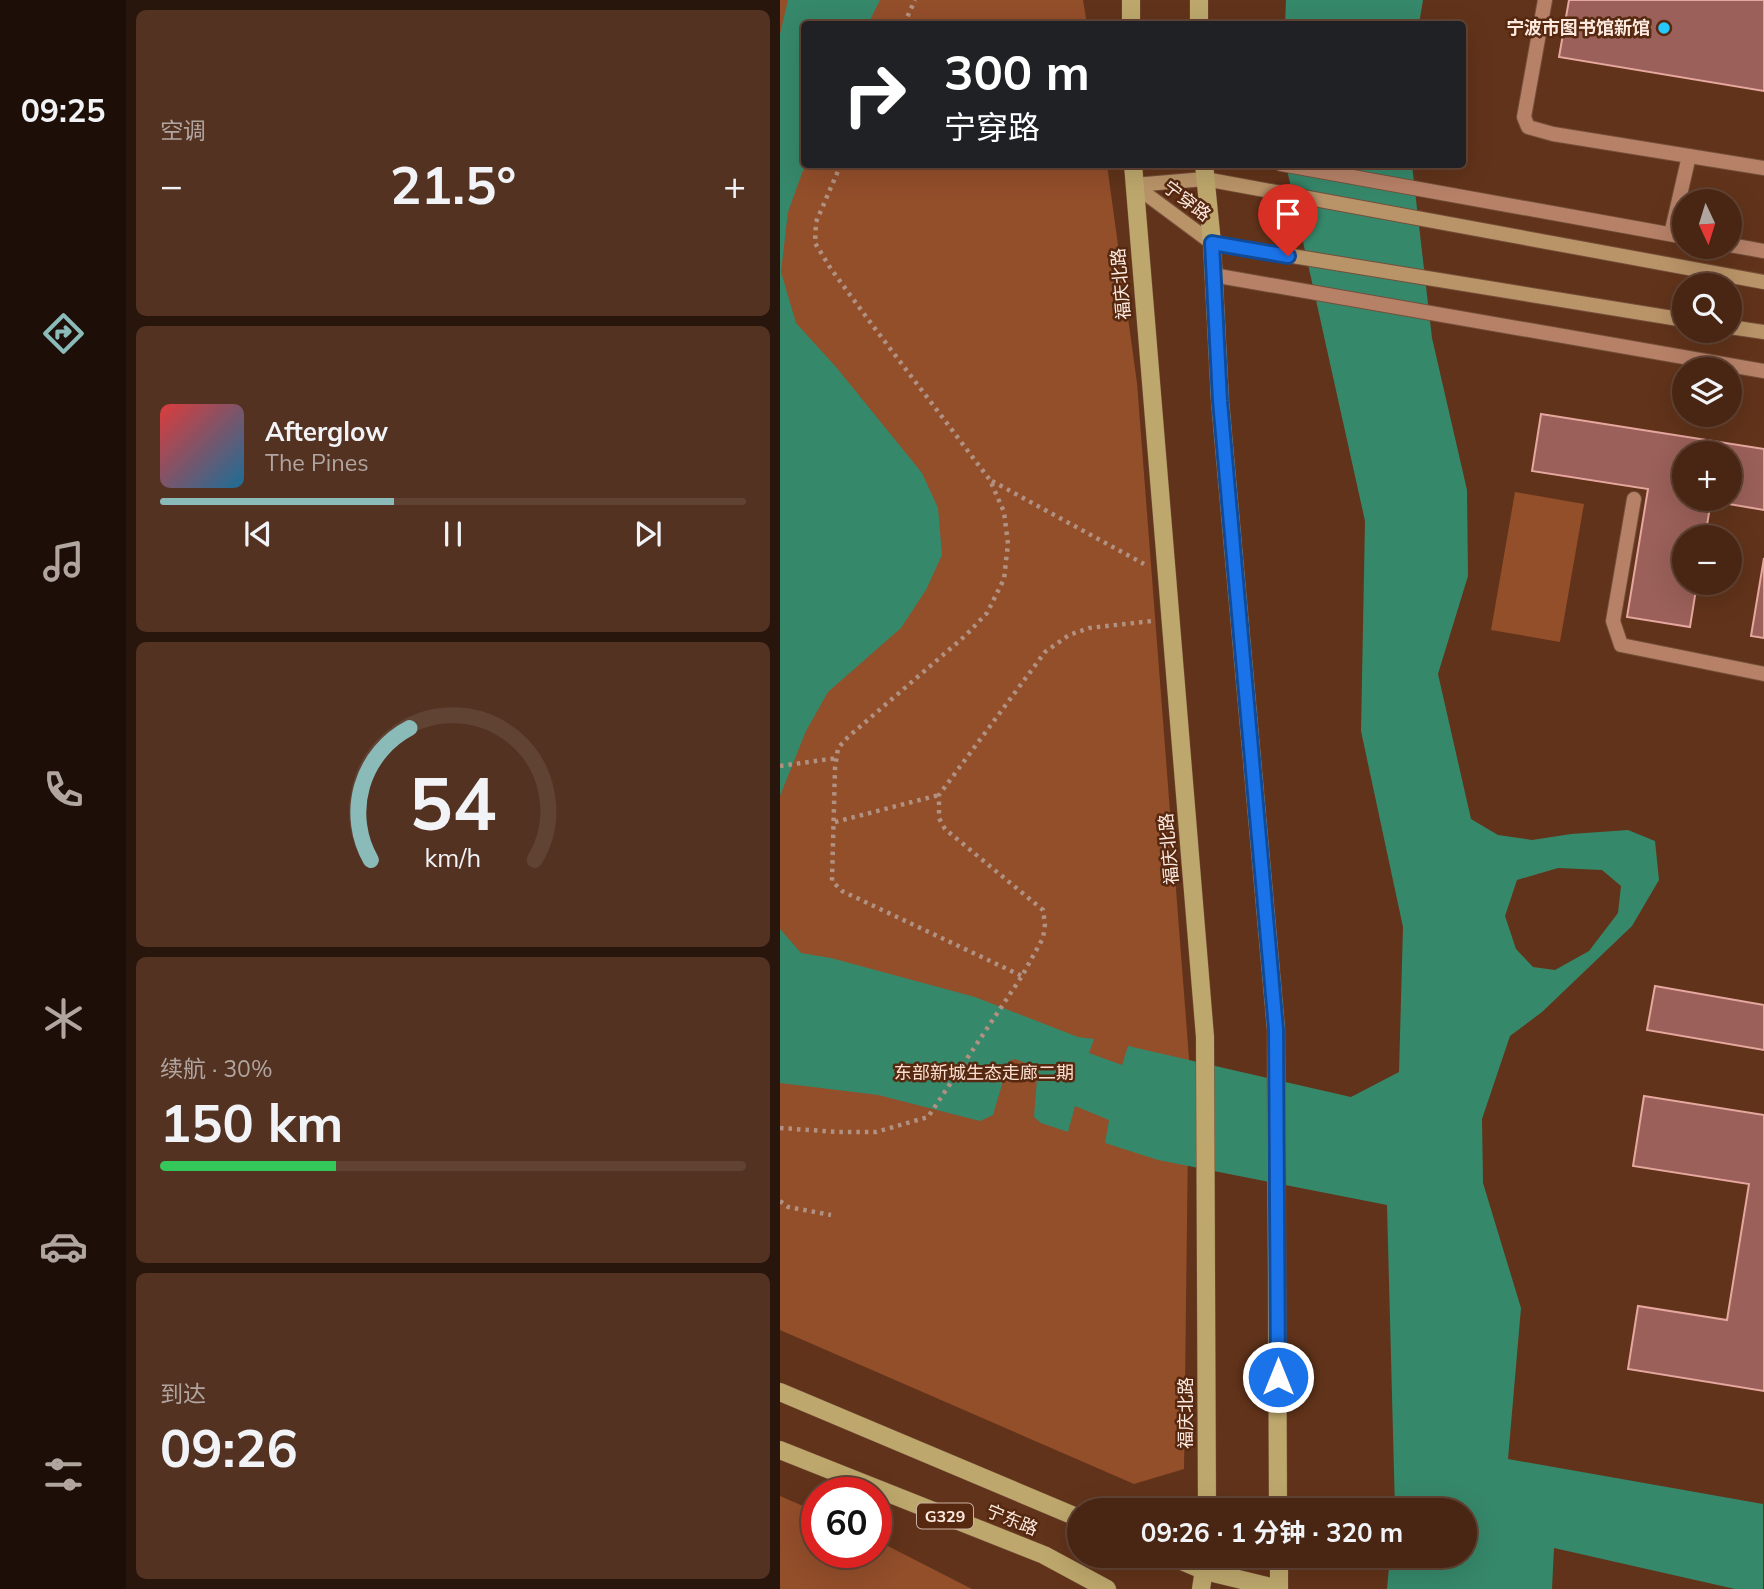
<!DOCTYPE html>
<html lang="zh">
<head>
<meta charset="utf-8">
<style>
	body { margin:0; font-family:Mulish,"Noto Sans SC",sans-serif; background:#533222; color:#f1f3f6; height:100vh; display:flex; flex-direction:column; font-size:26px; white-space:nowrap }
	* { box-sizing:border-box; margin:0 }
	p { font-size:23px; color:#b1a5a0 }
	.icon { flex:none; width:38px; height:38px; fill:none; stroke:currentColor; stroke-width:2; stroke-linecap:round; stroke-linejoin:round }
	.map { position:relative; flex:1; overflow:hidden }
	.details { display:flex; flex-direction:column; gap:10px; padding:10px; background:#28150b; width:654px }
	.details>* { flex:none }
	.guide { position:absolute; left:21px; top:21px; width:665px; height:147px; border-radius:7px; box-shadow:0 7px 28px #0002,0 0 0 2px #614334; background:#202124; color:#fff; overflow:hidden }
	.needle { width:46px; rotate:176deg }
	.tools { position:absolute; left:892px; top:189px; display:grid; gap:14px }
	.tools a { display:grid; place-items:center; width:70px; height:70px; border-radius:50%; background:#492614; box-shadow:0 7px 28px #0002,0 0 0 2px #614334; font-size:35px }
	.speed { position:absolute; left:21px; top:1477px; display:flex; gap:14px; font-size:35px; font-weight:700; text-align:center }
	.speed>* { display:grid; place-content:center; width:91px; height:91px; border-radius:50%; background:#492614; box-shadow:0 7px 28px #0002,0 0 0 2px #614334; line-height:1 }
	.speed .limit { border:10px solid #d22; background:#fff; color:#111 }
	.pin { position:absolute; display:grid; place-items:center; width:60px; height:60px; color:#fff; margin:-72px -30px; border-radius:50% 50% 50% 0; rotate:-45deg; box-shadow:0 0 7px #0007 }
	.pin .icon { rotate:45deg }
	.me { position:absolute; width:77px; margin:-38px; rotate:0deg; stroke-linejoin:round; filter:drop-shadow(0 0 5px #0008) }
	.turn { display:flex; align-items:center; gap:24px; height:147px; padding:0 28px; font-size:32px }
	.turn .icon { width:91px; height:91px; stroke-width:2.5 }
	.turn b { display:block; font-size:49px; line-height:60px }
	.big { font-size:52px; font-weight:700; line-height:1.1 }
	.details .tile { flex:1; display:flex; flex-direction:column; justify-content:center; gap:10px; min-width:0; padding:0 24px; border-radius:10px; background:#533222 }
	.details .dial { align-items:center; gap:0 }
	.dial svg { height:182px; overflow:visible; fill:none; stroke:#614334; stroke-width:7; stroke-linecap:round; text-anchor:middle }
	.dial text { fill:#f1f3f6; stroke:none }
	.song { display:flex; align-items:center; gap:21px }
	.cover { width:84px; height:84px; border-radius:10px; background:linear-gradient(135deg,hsl(0 70% 55%),hsl(200 70% 35%)) }
	.played { height:7px; border-radius:4px; background:linear-gradient(90deg,#8bbbb9 40%,#614334 40%) }
	.keys { display:flex; justify-content:space-around; direction:ltr }
	.heat { display:flex; justify-content:space-between; align-items:center; font-size:38px; direction:ltr }
	.charge { height:10px; border-radius:5px; background:linear-gradient(90deg,#34c759 30%,#614334 0) }
	.trip { position:absolute; left:287px; top:1498px; width:410px; height:70px; border-radius:35px; background:#492614; box-shadow:0 7px 28px #0002,0 0 0 2px #614334; font-weight:700; line-height:70px; text-align:center }
	main { display:flex; flex:1; min-height:0 }
	.tab-bar { display:flex; flex-direction:column; width:126px; justify-content:space-around; align-items:center; background:#1d0f08; color:#b1a5a0 }
	.tab-bar .icon { width:49px; height:49px }
	.tab-bar .selected { color:#8bbbb9 }
	.tab-bar b { font-size:32px; color:#f1f3f6 }
	.map>svg:first-child { display:block }
</style>
</head>
<body>
<main>
<nav class="tab-bar">
<b>09:25</b>
<svg class="icon selected" aria-label="directions" viewBox="0 0 24 24"><path d="M12 3l9 9-9 9-9-9zM9 14v-3h6M13 9l2 2-2 2"/></svg>
<svg class="icon" aria-label="music" viewBox="0 0 24 24"><path d="M9 18V5l10-2v13"/><circle cx="6" cy="18" r="3"/><circle cx="16" cy="16" r="3"/></svg>
<svg class="icon" aria-label="phone" viewBox="0 0 24 24"><path d="M5 4h4l2 5-3 2q2 4 5 5l2-3 5 2v4C11 20 4 13 5 4z"/></svg>
<svg class="icon" aria-label="climate" viewBox="0 0 24 24"><path d="M12 3v18M4 7l16 10M4 17L20 7"/></svg>
<svg class="icon" aria-label="car" viewBox="0 0 24 24"><path d="M5 17H2v-5l4-1 3-4h7l3 4 3 1v5h-3M9 17h6M6 11h13"/><circle cx="7" cy="17" r="2"/><circle cx="17" cy="17" r="2"/></svg>
<svg class="icon" aria-label="filters" viewBox="0 0 24 24"><path d="M4 7h16M4 17h16"/><circle cx="9" cy="7" r="2"/><circle cx="15" cy="17" r="2"/></svg>
</nav>
<section class="details">
<div class="tile"><p>空调</p>
<div class="heat"><a>−</a><b class="big">21.5°</b><a>+</a></div>
</div>
<div class="tile">
<div class="song"><i class="cover"></i><div><b>Afterglow</b><p>The Pines</p></div></div>
<div class="played"></div>
<div class="keys"><svg class="icon" aria-label="previous" viewBox="0 0 24 24"><path d="M18 5L8 12l10 7zM5 5v14"/></svg><svg class="icon" aria-label="pause" viewBox="0 0 24 24"><path d="M8 5v14M16 5v14"/></svg><svg class="icon" aria-label="next" viewBox="0 0 24 24"><path d="M6 5l10 7-10 7zM19 5v14"/></svg></div>
</div>
<div class="tile dial"><svg viewBox="0 0 100 80">
<path d="M14 69A42 42 0 1 1 86 69"/>
<path d="M14 69A42 42 0 0 1 31 11" stroke="#8bbbb9"/>
<text x="50" y="56" font-size="32" font-weight="700">54</text>
<text x="50" y="72" font-size="11">km/h</text>
</svg></div>
<div class="tile"><p>续航 · 30%</p><b class="big">150 km</b><div class="charge"></div></div>
<div class="tile"><p>到达</p><b class="big">09:26</b></div>
</section>
<div class="map">
<svg width="984" height="1589" viewBox="0 0 984 1589">
	<rect width="100%" height="100%" fill="#61331a"/>
	<g fill="#934e2a">
		<path d="M0 0H303L307 24H24V164L327 165 357 383 409 1058 404 1469 354 1484 0 1330Z"/>
		<path d="M735 492 804 504 780 642 711 630Z"/>
		<path d="M0 1496 37 1512V1552H96V1540L192 1589H0Z"/>
	</g>
	<g fill="#36886b" fill-rule="evenodd">
		<path d="M8 0H100L88 24H24L25 165 8 212 1 272 16 323 56 367 142 473 158 508 162 555 146 590 121 628 48 692 26 731 0 796V34Z"/>
		<path d="M506 0H643L639 24H505Z"/>
		<path d="M506 165H632L652 338 687 490 688 576 658 674 691 819 718 835 752 840 791 834 848 830 875 841 879 880 852 926 762 1012 730 1036 702 1119 703 1183 741 1308 728 1459 983 1504V1589H955L774 1548 772 1589H607L610 1556H684V1510H615L607 1205 378 1160 325 1143 329 1120 295 1106 288 1132 261 1123 254 1117 257 1079 251 1065 235 1059 229 1061 213 1115 200 1121 98 1095 0 1083V929L21 953 51 958 195 997 298 1037 314 1039 309 1053 342 1065 348 1046 571 1097 619 1072 623 927 581 731 585 521ZM778 868 822 870 841 886 838 913 809 951 775 970 753 967 736 949 725 916 737 880Z"/>
	</g>
	<g fill="#9a6059" stroke="#e6a79f" stroke-width="2" fill-rule="evenodd">
		<path d="M789 0H984V91L779 57Z"/>
		<path d="M761 414 984 449V510L931 501 925 537H905V583H917L910 627 847 617 868 489 752 471ZM905 453H950V499H905Z"/>
		<path d="M984 558V638L971 636Z"/>
		<path d="M875 986 984 1005V1050L867 1030Z"/>
		<path d="M864 1096 984 1115V1391L848 1369 858 1306 947 1320 969 1184 853 1166Z"/>
	</g>
	<g fill="none" stroke-linecap="round" stroke-linejoin="round">
		<defs>
			<path id="service" d="M854 499 833 621 841 645 984 674"/>
			<g id="minor">
				<path d="M765 0 744 117 748 127 773 134 984 168"/>
				<path d="M891 234 909 156"/>
			</g>
			<g id="tertiary">
				<path d="M501 164 905 237"/>
				<path d="M950 245 984 251"/>
				<path d="M433 275 984 371"/>
			</g>
			<g id="secondary">
				<path d="M354 185 425 179 984 282"/>
				<path d="M354 185 432 243 905 320"/>
				<path d="M950 327 984 332"/>
			</g>
			<g id="primary">
				<path d="M351 0V24"/>
				<path d="M419 0V24"/>
				<path d="M353 164 425 1037 427 1510"/>
				<path d="M424 164 432 243 440 401 496 1029 498 1510"/>
				<path d="M0 1392 299 1518"/>
				<path d="M0 1450 264 1555 327 1589"/>
				<path d="M390 1556 425 1571 499 1589"/>
				<path d="M499 1556V1589"/>
				<path d="M421 1589 426 1556"/>
			</g>
		</defs>
		<use href="#service" stroke="#744f3a" stroke-width="16"/>
		<use href="#minor" stroke="#744f3a" stroke-width="16"/>
		<use href="#tertiary" stroke="#744f3a" stroke-width="16"/>
		<use href="#secondary" stroke="#744f3a" stroke-width="16"/>
		<use href="#primary" stroke="#744f3a" stroke-width="19"/>
		<g stroke="#b19181" stroke-width="4.5" stroke-dasharray="3.5 5" stroke-linecap="butt">
			<path d="M124 24 135 0"/>
			<path d="M61 164 36 222 35 243 51 269 93 326 210 480 224 512 228 544 224 579 207 613 185 636 68 737 58 748 55 768 52 881 62 891 242 976"/>
			<path d="M212 481 364 564"/>
			<path d="M0 766 57 758"/>
			<path d="M55 822 159 795"/>
			<path d="M0 1128 58 1132H96L148 1117 242 976 263 938 265 924 263 910 165 829 159 818V795L265 652 289 635 309 628 372 621"/>
			<path d="M0 1201 8 1207 51 1215"/>
		</g>
		<use href="#service" stroke="#b68167" stroke-width="14"/>
		<use href="#minor" stroke="#b68167" stroke-width="14"/>
		<use href="#tertiary" stroke="#b68167" stroke-width="14"/>
		<use href="#secondary" stroke="#ba9469" stroke-width="14"/>
		<use href="#primary" stroke="#bda76c" stroke-width="18"/>
	</g>
	<g fill="none" stroke-linecap="round" stroke-linejoin="round">
		<defs>
			<path id="route" d="M498 1377 496 1029 440 401 432 243 508 256"/>
		</defs>
		<use href="#route" stroke="#114b97" stroke-width="18"/>
		<use href="#route" stroke="#1a73e8" stroke-width="12"/>
	</g>
	<circle fill="#25c9fe" stroke="#56280f" stroke-width="2.5" cx="884" cy="28" r="7"/>
	<g text-anchor="middle" stroke-width="5" stroke-linejoin="round" paint-order="stroke">
		<rect fill="#56280f" stroke="#cab0a2" stroke-width="2" x="137" y="1503.5" width="56" height="25" rx="5"/>
		<g font-size="16" font-weight="bold" fill="#fceae1">
			<text x="165" y="1522">G329</text>
		</g>
		<g font-size="18" font-weight="bold" fill="#fceae1" stroke="#56280f" text-anchor="end">
			<text x="870" y="34">宁波市图书馆新馆</text>
		</g>
		<g font-size="18" fill="#fceae1" stroke="#56280f">
			<text transform="translate(407 201) rotate(37)" y="6">宁穿路</text>
			<text transform="translate(341 284) rotate(-95)" y="6">福庆北路</text>
			<text transform="translate(389 849) rotate(-95)" y="6">福庆北路</text>
			<text transform="translate(406 1413) rotate(-90)" y="6">福庆北路</text>
			<text transform="translate(232 1520) rotate(22)" y="6">宁东路</text>
		</g>
		<g font-size="18" fill="#faded0" stroke="#56280f">
			<text x="204" y="1079">东部新城生态走廊二期</text>
		</g>
	</g>
</svg>
<div class="tools">
<a><svg class="needle" viewBox="-14 -14 28 28"><path d="M0-13l5 13h-10z" fill="#e53935"/><path d="M0 13l5-13h-10z" fill="#b1a5a0"/></svg></a>
<a><svg class="icon" aria-label="search" viewBox="0 0 24 24"><circle cx="10" cy="10" r="6"/><path d="M15 15l6 6"/></svg></a>
<a><svg class="icon" aria-label="layers" viewBox="0 0 24 24"><path d="M12 4l9 5-9 5-9-5zM3 14l9 5 9-5"/></svg></a>
<a>+</a>
<a>−</a>
</div>
<div class="speed"><div class="limit">60</div></div>
<div class="pin" style="left:508px;top:256px;background:#d93025"><svg class="icon" aria-label="arrive" viewBox="0 0 24 24"><path d="M6 21V4h12l-3 4 3 4H6"/></svg></div>
<svg class="me" style="left:498px;top:1377px" viewBox="-20 -20 40 40"><circle r="17" fill="#1a73e8" stroke="#fff" stroke-width="3"/><path d="M0-11L8 9 0 5-8 9z" fill="#fff"/></svg>
<div class="trip">09:26 · 1 分钟 · 320 m</div>
<div class="guide">
<div class="turn"><svg class="icon" aria-label="right" viewBox="0 0 24 24"><path d="M7 20v-9h11M14 6l5 5-5 5"/></svg><div><b>300 m</b>宁穿路</div></div>
</div>
</div>
</main>
</body>
</html>
